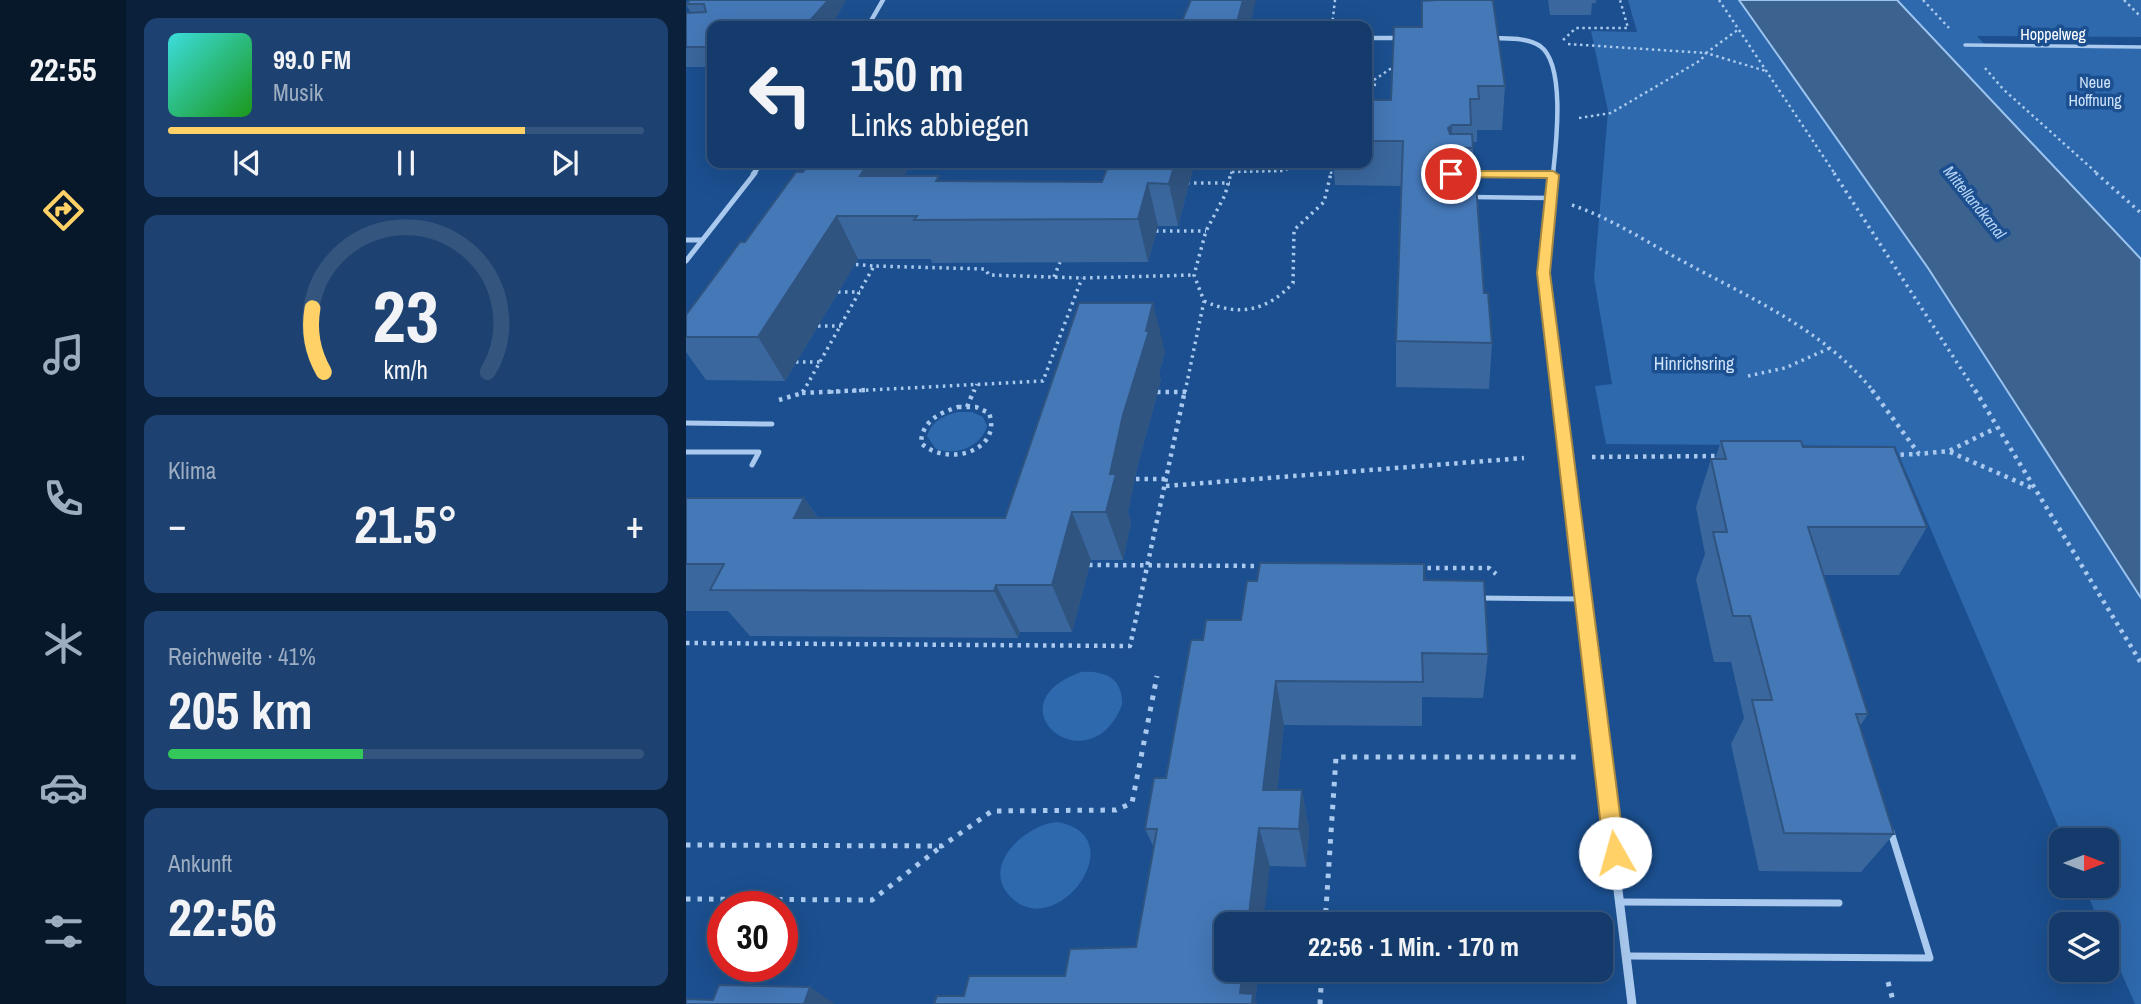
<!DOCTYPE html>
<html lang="de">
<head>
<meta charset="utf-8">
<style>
	body { margin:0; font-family:"Archivo Narrow",sans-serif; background:#1d4271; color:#f1f3f6; height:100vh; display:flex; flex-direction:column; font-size:26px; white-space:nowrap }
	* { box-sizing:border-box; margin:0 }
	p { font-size:23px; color:#9dadc1 }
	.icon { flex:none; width:38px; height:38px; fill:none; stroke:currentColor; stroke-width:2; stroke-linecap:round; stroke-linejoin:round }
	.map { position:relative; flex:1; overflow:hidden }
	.sheet { display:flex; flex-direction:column; gap:18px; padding:18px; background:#0b203b; width:560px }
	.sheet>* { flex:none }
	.hud { position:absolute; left:21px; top:21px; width:665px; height:147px; border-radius:14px; box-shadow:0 7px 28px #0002,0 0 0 2px #33557e; background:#143b6b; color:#f1f3f6; overflow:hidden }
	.needle { width:46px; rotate:90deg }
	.tools { position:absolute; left:1363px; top:828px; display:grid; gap:14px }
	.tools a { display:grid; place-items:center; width:70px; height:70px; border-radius:14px; background:#143b6b; box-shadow:0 7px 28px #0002,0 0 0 2px #33557e; font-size:35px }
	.speed { position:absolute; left:21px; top:891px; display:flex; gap:14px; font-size:35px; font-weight:700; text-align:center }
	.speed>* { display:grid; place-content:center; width:91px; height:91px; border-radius:50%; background:#143b6b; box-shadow:0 7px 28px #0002,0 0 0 2px #33557e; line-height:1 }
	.speed .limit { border:10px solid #d22; background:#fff; color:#111 }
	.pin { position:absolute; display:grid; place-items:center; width:60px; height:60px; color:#fff; margin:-30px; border:4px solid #fff; border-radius:50%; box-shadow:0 2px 7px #0007 }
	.me { position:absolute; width:77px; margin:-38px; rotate:353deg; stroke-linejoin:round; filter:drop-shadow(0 0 5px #0008) }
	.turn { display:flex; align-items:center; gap:24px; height:147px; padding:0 28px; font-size:32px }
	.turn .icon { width:91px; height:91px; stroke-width:2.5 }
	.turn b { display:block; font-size:49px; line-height:60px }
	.big { font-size:52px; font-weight:700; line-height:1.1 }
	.sheet .tile { flex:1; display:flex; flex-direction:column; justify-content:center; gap:10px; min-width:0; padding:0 24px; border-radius:14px; background:#1d4271 }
	.sheet .dial { align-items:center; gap:0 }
	.dial svg { height:182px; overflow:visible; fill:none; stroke:#33557e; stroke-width:7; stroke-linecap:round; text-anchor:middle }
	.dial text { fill:#f1f3f6; stroke:none }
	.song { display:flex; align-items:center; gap:21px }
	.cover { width:84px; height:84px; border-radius:10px; background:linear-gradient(135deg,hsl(180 70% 55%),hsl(120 70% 35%)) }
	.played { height:7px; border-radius:4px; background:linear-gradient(90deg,#ffd166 75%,#33557e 75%) }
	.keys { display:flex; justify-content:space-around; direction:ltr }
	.heat { display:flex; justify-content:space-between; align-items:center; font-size:38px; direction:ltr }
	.charge { height:10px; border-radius:5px; background:linear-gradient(90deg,#34c759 41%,#33557e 0) }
	.trip { position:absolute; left:528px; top:912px; width:399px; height:70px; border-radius:14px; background:#143b6b; box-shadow:0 7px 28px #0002,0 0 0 2px #33557e; font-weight:700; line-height:70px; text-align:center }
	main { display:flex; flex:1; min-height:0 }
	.tab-bar { display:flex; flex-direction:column; width:126px; justify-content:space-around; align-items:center; background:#08182b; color:#9dadc1 }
	.tab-bar .icon { width:49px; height:49px }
	.tab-bar .current { color:#ffd166 }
	.tab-bar b { font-size:32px; color:#f1f3f6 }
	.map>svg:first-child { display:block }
</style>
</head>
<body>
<main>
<nav class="tab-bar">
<b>22:55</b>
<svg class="icon current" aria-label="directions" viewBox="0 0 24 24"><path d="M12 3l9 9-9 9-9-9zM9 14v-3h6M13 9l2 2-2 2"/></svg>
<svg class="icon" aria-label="music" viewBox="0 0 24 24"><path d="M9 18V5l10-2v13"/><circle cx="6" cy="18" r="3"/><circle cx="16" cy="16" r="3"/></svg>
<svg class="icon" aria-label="phone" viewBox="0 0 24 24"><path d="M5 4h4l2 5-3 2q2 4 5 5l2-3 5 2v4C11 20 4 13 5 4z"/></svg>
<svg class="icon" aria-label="climate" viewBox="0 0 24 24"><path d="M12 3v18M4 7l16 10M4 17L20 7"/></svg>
<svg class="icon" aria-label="car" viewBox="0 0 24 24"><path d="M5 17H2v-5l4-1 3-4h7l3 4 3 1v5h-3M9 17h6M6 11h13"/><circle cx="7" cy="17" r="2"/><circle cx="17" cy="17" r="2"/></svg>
<svg class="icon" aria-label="filters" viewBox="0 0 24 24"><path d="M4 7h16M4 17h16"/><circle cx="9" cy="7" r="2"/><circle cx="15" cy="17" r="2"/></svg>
</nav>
<section class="sheet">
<div class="tile">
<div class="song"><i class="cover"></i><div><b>99.0 FM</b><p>Musik</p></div></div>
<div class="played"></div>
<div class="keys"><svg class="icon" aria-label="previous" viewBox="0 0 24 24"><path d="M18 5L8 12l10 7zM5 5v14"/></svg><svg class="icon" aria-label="pause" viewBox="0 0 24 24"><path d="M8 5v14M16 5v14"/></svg><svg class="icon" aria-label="next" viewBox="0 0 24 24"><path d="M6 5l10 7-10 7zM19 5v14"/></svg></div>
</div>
<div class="tile dial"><svg viewBox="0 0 100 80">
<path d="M14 69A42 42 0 1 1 86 69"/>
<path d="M14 69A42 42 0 0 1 9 41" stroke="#ffd166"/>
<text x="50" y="56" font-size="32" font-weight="700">23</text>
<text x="50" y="72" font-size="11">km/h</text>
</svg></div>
<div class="tile"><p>Klima</p>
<div class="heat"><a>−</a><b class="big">21.5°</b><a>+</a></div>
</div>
<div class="tile"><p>Reichweite · 41%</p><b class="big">205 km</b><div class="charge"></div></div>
<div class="tile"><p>Ankunft</p><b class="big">22:56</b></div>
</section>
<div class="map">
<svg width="1455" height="1004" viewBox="0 0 1455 1004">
	<rect width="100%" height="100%" fill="#1b4f8f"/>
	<g fill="#2e69ad">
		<path d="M942 0H1053L1242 268 1455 598V1004H1449L1421 940V924H1414L1398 886H1421V840H1378L1209 446 920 444 909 386 926 384 908 278 922 111 905 31 951 32Z"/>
		<path d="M1211 0H1455V37L1291 36 1300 46 1455 47V259Z"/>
		<path d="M272 412H286L297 417 301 426C295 447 270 456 250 449L241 436C246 421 257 416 272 412Z"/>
		<path d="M395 672C419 670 437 678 436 705 403 788 302 705 395 672Z"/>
		<path d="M370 822C449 834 374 939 328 900 291 869 337 826 370 822Z"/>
	</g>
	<path fill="#3c6290" stroke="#9cc4f0" stroke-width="2" d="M1053 0H1211L1455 259V598L1242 268Z"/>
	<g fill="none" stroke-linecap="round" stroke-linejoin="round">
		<g stroke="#a9c9ee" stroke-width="2.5" stroke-dasharray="2.5 3.5" stroke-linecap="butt">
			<path d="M1033 0 1149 174"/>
			<path d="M1237 0 1263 28"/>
			<path d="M1438 0 1455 17"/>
			<path d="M646 26 649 0"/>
			<path d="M877 40 890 28H942L934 0"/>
			<path d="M882 44 1020 53 1053 29"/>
			<path d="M1299 68 1317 89 1412 174"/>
			<path d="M681 74 689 85 681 95"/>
			<path d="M688 80 710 65"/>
			<path d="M893 118 925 113 1015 60 1020 53 1080 71"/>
			<path d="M546 172 597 171 616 163"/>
			<path d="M545 174 548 163"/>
			<path d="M645 174 646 163"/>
		</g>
		<g stroke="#a9c9ee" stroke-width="3.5" stroke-dasharray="2.5 4.5" stroke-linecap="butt">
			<path d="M1148 173 1290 392"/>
			<path d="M1410 173 1455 213"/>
			<path d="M501 183H544"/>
			<path d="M886 205C927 219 962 243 1000 263 1068 300 1138 330 1188 392"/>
			<path d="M470 231H520"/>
			<path d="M163 264 188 266"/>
			<path d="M368 277 374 262"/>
			<path d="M152 292H174"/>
			<path d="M518 301C553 317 581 311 607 283L608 230 638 202 645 173"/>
			<path d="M132 326H155"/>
			<path d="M110 362H134"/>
			<path d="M1062 376 1099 368 1144 348"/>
			<path d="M117 392 188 266 299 269 303 275 396 278 508 275"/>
			<path d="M145 392 357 381 396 278"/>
			<path d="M288 392 291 384"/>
			<path d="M499 392 518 301 508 275 520 231 539 195 545 173"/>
		</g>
		<g stroke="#a9c9ee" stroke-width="4.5" stroke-dasharray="3.5 5" stroke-linecap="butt">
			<path d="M1186 390 1233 454 1263 451 1310 428"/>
			<path d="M1289 390 1455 663"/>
			<path d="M471 392H500"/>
			<path d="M116 393 180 390"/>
			<path d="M93 400 116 393 118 390"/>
			<path d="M272 407H290L303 413C317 452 260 467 235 443 236 421 253 413 272 407Z"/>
			<path d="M281 407 288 390"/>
			<path d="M1264 452 1346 488"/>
			<path d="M1206 455 1232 454"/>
			<path d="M906 457 1036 456"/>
			<path d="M450 479H482"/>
			<path d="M480 486 838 458"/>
			<path d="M403 565 578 566"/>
			<path d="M733 568H803L810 574"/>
			<path d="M0 643 444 646 499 390"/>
		</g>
		<g stroke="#a9c9ee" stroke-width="5" stroke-dasharray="4.5 7" stroke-linecap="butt">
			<path d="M0 845 256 846 306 811 430 810 446 803 471 676"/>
			<path d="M0 899 186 900 256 846"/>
			<path d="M639 924 650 757H891"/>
			<path d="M1202 982 1208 1004"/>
			<path d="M634 1004 636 970"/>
		</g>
		<g stroke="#a9c9ee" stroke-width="3.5">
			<path d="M1279 45 1455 47"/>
			<path d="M783 174H808"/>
		</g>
		<g stroke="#a9c9ee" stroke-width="4.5">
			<path d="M783 174 867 175"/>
			<path d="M785 197 866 198"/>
		</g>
		<g stroke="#a9c9ee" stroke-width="5">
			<path d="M0 423 86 424"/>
			<path d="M0 452H73L66 465"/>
			<path d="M793 598 897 599"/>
		</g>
		<g stroke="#a9c9ee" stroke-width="7">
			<path d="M935 902 1153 903"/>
			<path d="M942 956 1244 958 1205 832"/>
		</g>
		<g stroke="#a9c9ee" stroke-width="4.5">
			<path d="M182 26 197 0"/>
			<path d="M681 38H715"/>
			<path d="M805 38C821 39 840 37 854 46 880 64 870 146 867 174"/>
			<path d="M67 174 76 163"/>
		</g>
		<g stroke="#a9c9ee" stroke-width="5">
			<path d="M867 173 857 273 871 392"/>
			<path d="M0 240H16"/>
			<path d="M0 261 69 173"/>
		</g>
		<path stroke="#a9c9ee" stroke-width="7" d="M871 390 905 664"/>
		<path stroke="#a9c9ee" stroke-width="9" d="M904 662 946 1004"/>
	</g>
	<g fill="#3a679d">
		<path d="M4 0H160L145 26H26V67H0V13H5L0 4Z"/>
		<path d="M741 0H806L819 86 816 130H791V142H787V157L798 293 806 343 803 389 710 387V341L715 186 649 185 647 163H681V100H705L735 27Z"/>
		<path d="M862 0H910V3H906L905 15H864Z"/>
		<path d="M423 163H532V165H508L492 226H472L462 262 246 263 245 259H172L99 381 20 380 0 352V315L59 242 218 176 255 181 416 182Z"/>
		<path d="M479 352 473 374 475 380 452 464 442 512 445 522 437 560H405L386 632H334L332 638 64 636 42 611H0V498H118L132 518H319Z"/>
		<path d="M1035 441 1117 447 1241 527 1213 575H1137L1182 714 1174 726 1208 834 1175 872 1073 871 1045 744 1058 718 1045 662H1028L1010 579 1019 554 1010 507 1025 459H1029Z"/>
		<path d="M738 580 802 654 797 698 736 697V726L598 725 591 790H616L623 830 620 867 584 866 541 970H573L569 1000 278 996 379 976 450 947 468 848 459 829 480 778 517 640 555 620Z"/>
	</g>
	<g fill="#305480">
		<path d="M142 0H160L146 25 145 26H119Z"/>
		<path d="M557 0H570L564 26H550Z"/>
		<path d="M766 125V147L762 128Z"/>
		<path d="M182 163H226L194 216 174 176Z"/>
		<path d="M489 163H508V165L492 226 483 184Z"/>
		<path d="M462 183 472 226 462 262 452 219Z"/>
		<path d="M151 216 172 259 99 381 72 337Z"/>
		<path d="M467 303 479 352 473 374 475 380 452 464 442 512 445 522 437 560 420 512 424 474 437 415Z"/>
		<path d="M118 498 151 546 108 518Z"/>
		<path d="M386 512 405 560 386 632 366 585Z"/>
		<path d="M310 585 334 632 332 638 308 591Z"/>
		<path d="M590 681 598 725 587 830 577 790Z"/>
		<path d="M616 790 623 830 620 867 613 829Z"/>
		<path d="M573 828 584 866 577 924H562Z"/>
		<path d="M557 970H573L569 1000 571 1004H559L554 993Z"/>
		<path d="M124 987 149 1004H118Z"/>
	</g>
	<g fill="#4478b7" stroke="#305480" stroke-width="2">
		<path d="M4 0H142L138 5 119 26H26V47H0V13L20 12 18 4H0Z"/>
		<path d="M505 0H557L550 26H252L256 21H496Z"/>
		<path d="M750 0H805L807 1 819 86H792L793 99H784L785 125H766L762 128 764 134H786L787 148 756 147 752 153 756 157H788L798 293H802L806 343 710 341 717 141H681V100H705L708 27H736V1Z"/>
		<path d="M123 163H182L174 176H253L250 181 416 182 423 163H489L483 184 462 183 452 219 228 220 231 216H151L72 337H0V315L54 242H59L110 172H117Z"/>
		<path d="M393 303H467L460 331H463L437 415 424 474H430L420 512H386L366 585H310L308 591 24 590 38 564H0V498H118L108 518H319Z"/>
		<path d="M1035 441H1115L1117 447H1208L1241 527H1122L1182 714H1170L1208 834 1098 833 1066 700H1086L1064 616H1047L1027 532H1041L1025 459H1040Z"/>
		<path d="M574 563 738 564V580L798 581 802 654 736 653 737 682 590 681 577 790H616L613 829 573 828 562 924H541V970H557L554 993 567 994 566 1004H248L251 996H278L283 976H379L384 949 450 947 471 829H459L468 778H480L505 640H517L520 620H555L561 581H571Z"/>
		<path d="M33 985 124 987 118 1004H0V999L27 1000Z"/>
	</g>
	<path fill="#ffd166" stroke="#a68842" stroke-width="2" d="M761 171H867L873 175 864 273 939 853 936 861 929 864 921 861 918 853 851 273 861 178 765 177 760 174Z"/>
	<g text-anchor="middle" stroke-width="7" stroke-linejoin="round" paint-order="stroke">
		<g font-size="16" fill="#fff" stroke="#1b4f8f">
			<text x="1367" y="40">Hoppelweg</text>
		</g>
		<g font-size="16" fill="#cfe3fa" stroke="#1b4f8f">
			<text x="1409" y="88">Neue<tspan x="1409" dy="18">Hoffnung</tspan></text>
		</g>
		<g font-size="16" font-style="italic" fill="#b5d3f5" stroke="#1b4f8f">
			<text transform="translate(1289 202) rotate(51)" y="6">Mittellandkanal</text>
		</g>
		<g font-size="18" fill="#cfe3fa" stroke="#1b4f8f">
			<text x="1008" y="370">Hinrichsring</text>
		</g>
	</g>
</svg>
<div class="tools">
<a><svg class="needle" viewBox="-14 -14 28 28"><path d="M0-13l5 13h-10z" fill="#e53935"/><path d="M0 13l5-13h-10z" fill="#9dadc1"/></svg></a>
<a><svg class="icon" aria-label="layers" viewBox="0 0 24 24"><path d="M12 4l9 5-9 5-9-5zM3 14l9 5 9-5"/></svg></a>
</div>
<div class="speed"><div class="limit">30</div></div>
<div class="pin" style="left:765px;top:174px;background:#d93025"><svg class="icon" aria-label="arrive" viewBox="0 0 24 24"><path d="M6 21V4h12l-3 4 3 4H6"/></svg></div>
<svg class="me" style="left:929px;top:853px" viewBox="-20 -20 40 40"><circle r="19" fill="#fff"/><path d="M0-13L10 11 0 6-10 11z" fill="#ffd166"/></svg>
<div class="trip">22:56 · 1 Min. · 170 m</div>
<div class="hud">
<div class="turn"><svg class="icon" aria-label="left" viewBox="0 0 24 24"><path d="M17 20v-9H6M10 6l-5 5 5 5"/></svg><div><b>150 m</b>Links abbiegen</div></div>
</div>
</div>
</main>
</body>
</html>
